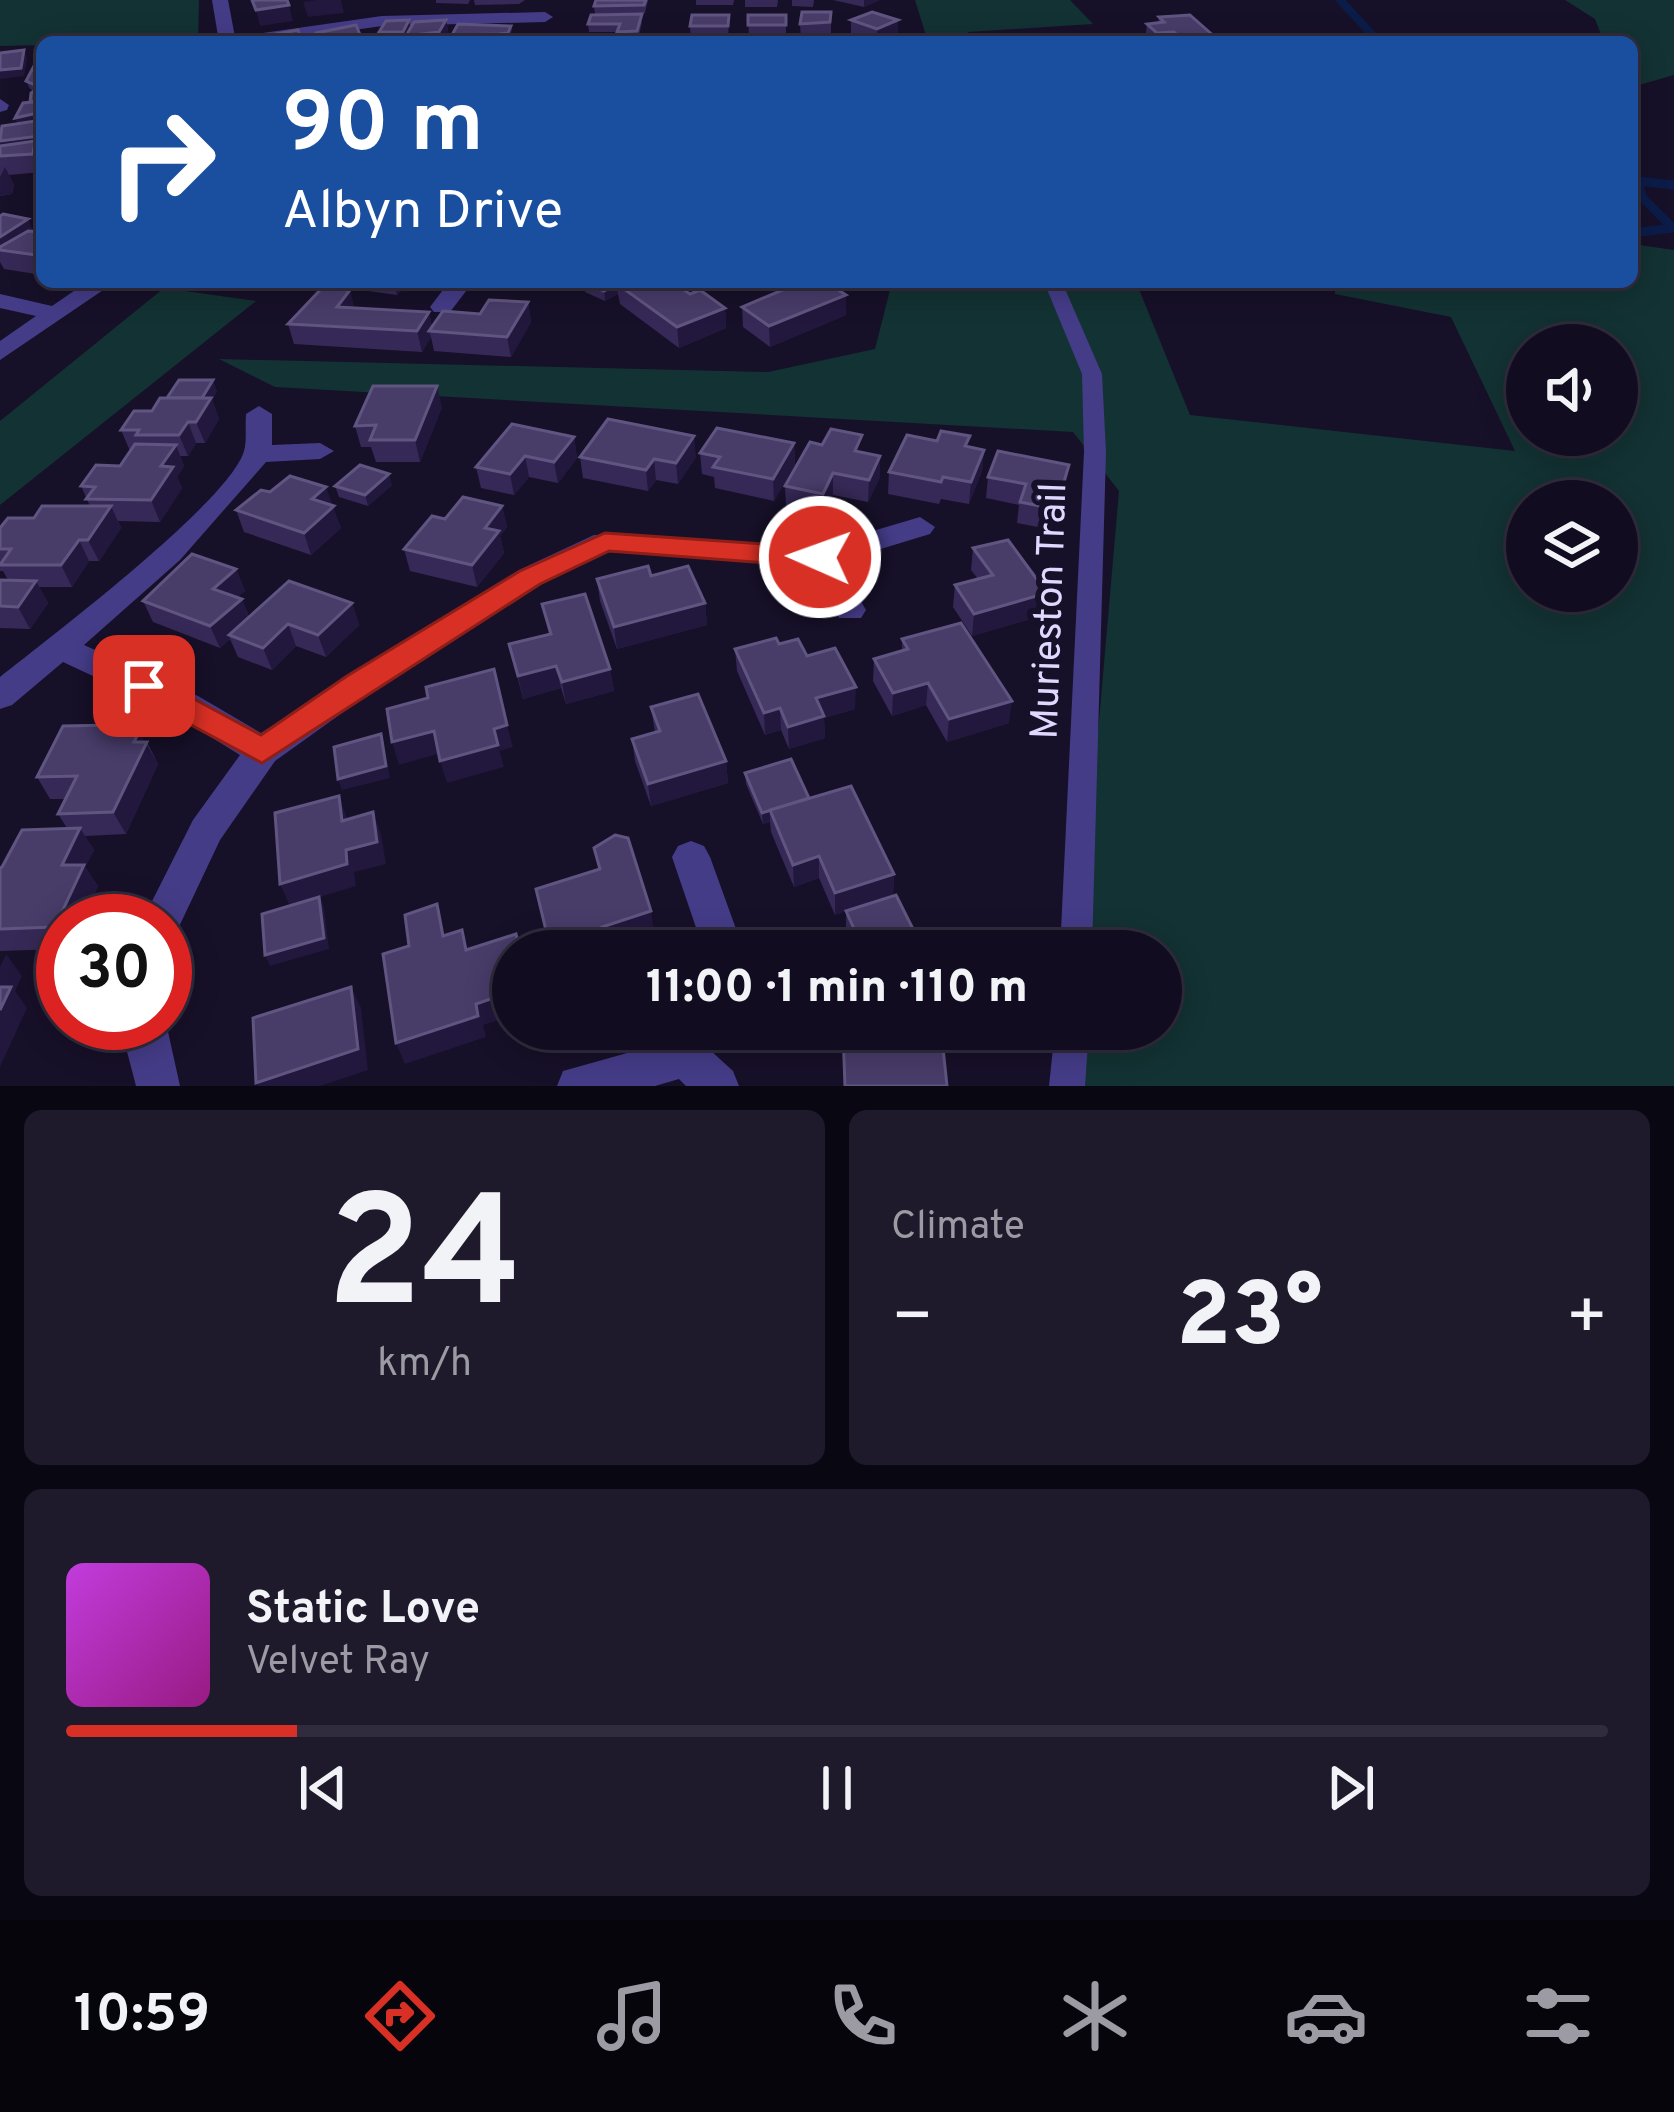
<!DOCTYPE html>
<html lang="en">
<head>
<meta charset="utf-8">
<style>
	body { margin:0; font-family:Overpass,sans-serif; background:#1e1a2c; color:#f1f3f6; height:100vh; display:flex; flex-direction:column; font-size:45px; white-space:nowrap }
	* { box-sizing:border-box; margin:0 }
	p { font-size:39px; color:#9c9ba4 }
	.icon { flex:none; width:66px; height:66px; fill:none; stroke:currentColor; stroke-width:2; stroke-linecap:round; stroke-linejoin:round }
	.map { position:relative; height:1086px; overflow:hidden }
	.sheet { display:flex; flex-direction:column; gap:24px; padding:24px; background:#090711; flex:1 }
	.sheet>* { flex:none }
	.hud { position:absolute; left:36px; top:36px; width:1602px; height:252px; border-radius:18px; box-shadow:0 6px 30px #0003,0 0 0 3px #302c3d; background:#1a4fa0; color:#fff; overflow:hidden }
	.buttons { position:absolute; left:1506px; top:324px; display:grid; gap:24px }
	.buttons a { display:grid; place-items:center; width:132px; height:132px; border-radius:50%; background:#110c1f; box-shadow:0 6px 30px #0003,0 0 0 3px #302c3d; font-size:60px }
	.speed { position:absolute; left:36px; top:894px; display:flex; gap:24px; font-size:60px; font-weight:700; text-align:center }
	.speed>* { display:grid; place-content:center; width:156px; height:156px; border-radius:50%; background:#110c1f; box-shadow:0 6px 30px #0003,0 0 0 3px #302c3d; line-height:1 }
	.speed .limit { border:18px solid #d22; background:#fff; color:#111 }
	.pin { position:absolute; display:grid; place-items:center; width:102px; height:102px; color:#fff; margin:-51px; border-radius:24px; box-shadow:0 6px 18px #0006 }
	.me { position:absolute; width:132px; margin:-66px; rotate:272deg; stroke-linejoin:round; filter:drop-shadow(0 0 9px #0008) }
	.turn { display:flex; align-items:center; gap:42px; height:252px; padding:0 48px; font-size:54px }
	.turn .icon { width:156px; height:156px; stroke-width:2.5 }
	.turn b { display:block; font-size:84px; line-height:102px }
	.big { font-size:90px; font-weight:800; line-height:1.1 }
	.sheet .tile { flex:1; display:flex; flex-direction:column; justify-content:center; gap:18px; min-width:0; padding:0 42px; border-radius:18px; background:#1e1a2c }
	.sheet .dial { align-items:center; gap:0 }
	.dial b { font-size:156px; line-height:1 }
	.song { display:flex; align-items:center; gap:36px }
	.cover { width:144px; height:144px; border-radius:18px; background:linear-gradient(135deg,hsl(290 70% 55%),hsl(310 70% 35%)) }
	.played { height:12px; border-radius:6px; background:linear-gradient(90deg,#d93025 15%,#302c3d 15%) }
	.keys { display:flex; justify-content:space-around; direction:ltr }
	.heat { display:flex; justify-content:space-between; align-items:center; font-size:66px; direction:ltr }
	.sheet .tiles { flex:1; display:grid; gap:24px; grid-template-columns:1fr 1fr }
	.tile:last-child { grid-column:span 2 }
	.trip { position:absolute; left:492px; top:930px; width:690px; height:120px; border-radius:60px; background:#110c1f; box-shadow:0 6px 30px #0003,0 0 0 3px #302c3d; font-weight:800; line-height:120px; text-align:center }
	.tabs { display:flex; height:192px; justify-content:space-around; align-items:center; background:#07050c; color:#9c9ba4 }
	.tabs .icon { width:84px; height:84px }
	.tabs .current { color:#d93025 }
	.tabs b { font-size:54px; color:#f1f3f6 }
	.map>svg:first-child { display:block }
</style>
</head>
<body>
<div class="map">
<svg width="1674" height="1086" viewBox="0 0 1674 1086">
	<rect width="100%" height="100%" fill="#171029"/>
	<g fill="#133233" fill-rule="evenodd">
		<path d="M0 0H199L198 42 0 46Z"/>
		<path d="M915 0H1070L1093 24 968 32 971 42H928Z"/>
		<path d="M1565 0H1674V75L1632 87V42H1604L1595 19Z"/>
		<path d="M1632 244 1674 250V1086H1067L1072 1029H1161V951H1079L1119 491 1073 432 275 387 219 359 768 372 875 349 892 282H1136L1190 415 1515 451 1451 317 1335 294V282H1632ZM1527 345H1617V435H1527ZM1527 501H1617V591H1527Z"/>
		<path d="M164 288 256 301 0 505V421Z"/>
	</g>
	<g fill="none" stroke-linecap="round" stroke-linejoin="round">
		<path stroke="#0b1c48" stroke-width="8" d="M1340 0 1379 42"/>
		<path stroke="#0b1c48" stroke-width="9" d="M1632 233 1673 228 1643 198 1637 181 1674 185"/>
		<g fill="#453c88" fill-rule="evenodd">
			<path d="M1044 282H1062L1102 374 1106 452 1092 951H1060L1084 452 1082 374Z"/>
			<path d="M1055 1029H1089L1085 1086H1049Z"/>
		</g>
		<g fill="#453c88" fill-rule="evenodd">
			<path d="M212 0H228L235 37 382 16 545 12 553 17 545 22 382 26 271 42H219Z"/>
			<path d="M0 99 9 105 7 110 0 112Z"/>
			<path d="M87 282H115L0 360V341L36 316 0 308V294L52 306Z"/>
			<path d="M449 282H473L450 312H434L430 307Z"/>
			<path d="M518 282H543L531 289Z"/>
			<path d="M259 406 272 414V445L320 443 334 451 320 459 266 462 180 560 84 645 198 696 261 733 519 570 594 535 819 547 920 517 935 527 930 534 838 562 866 610 861 618H839L810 566 609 552 541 584 370 693 275 761 220 840 176 933 165 937V921H142L193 820 240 755 174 714 63 662 12 705 0 709V677C48 639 230 501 244 451 247 441 245 425 246 414Z"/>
			<path d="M691 841 704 846 710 857 744 951H704L672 857 678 846Z"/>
			<path d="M165 1018 180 1086H136L124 1040 125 1023H165Z"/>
			<path d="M675 1029H717L710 1050 733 1071 739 1086H686L679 1079 655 1086H557L563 1071 670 1041Z"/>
		</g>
	</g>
	<g fill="#362957">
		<path d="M436 0H470L468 4 436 3Z"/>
		<path d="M474 0H525L519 4 475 5Z"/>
		<path d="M648 0 645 13 595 14 594 6Z"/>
		<path d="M696 0H734L733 5H696Z"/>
		<path d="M745 0H778L777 7H745Z"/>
		<path d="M792 0H814L813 7 792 6Z"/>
		<path d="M833 0H879L864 7Z"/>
		<path d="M831 12V38L801 40 800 24Z"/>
		<path d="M729 15 728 42H691L690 26Z"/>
		<path d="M748 15H786V41H749Z"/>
		<path d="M1159 17 1216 38 1215 42H1147L1145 40 1147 24 1158 23Z"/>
		<path d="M446 20 449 36 445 42H382L379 32 411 28Z"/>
		<path d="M851 20 898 36 890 39 899 42H868L851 36Z"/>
		<path d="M642 22 638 40H618L617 32H589L588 24Z"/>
		<path d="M511 26 512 34 509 41 454 42 452 35Z"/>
		<path d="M42 65 41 172 9 175 14 185 12 194 0 196V127L18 123 15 118 30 102 34 91 30 89 26 81Z"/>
		<path d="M0 216 33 231 42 232V275L4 269 0 262Z"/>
		<path d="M352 282H409L397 295 354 289Z"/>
		<path d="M583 282H672L690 294 725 308 726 328 679 348 620 304 618 294 605 301 585 292Z"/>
		<path d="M836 282H875L872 289 836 284Z"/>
		<path d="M528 302 531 322 511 357 434 351 431 337 422 352 294 344 288 324 355 308 429 312 432 327Z"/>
		<path d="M742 307 846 315 770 347 743 327Z"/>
		<path d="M217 391 212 400 219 419 205 443H196L188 456H180L184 466 177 477 182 488 160 522 118 521 121 528 99 561H89L72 587H39L48 603 30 629 0 628V580H8L3 571H0V528L34 518 90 506 81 486 120 466 130 451 121 430 152 411Z"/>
		<path d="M442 407 420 462H376L371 447H361L355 426Z"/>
		<path d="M574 437 577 458 558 483 529 477 514 495 481 488 476 467Z"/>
		<path d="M794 443 795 464 774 501 715 488 714 477 702 474 700 453Z"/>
		<path d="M969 447 984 450 982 471 969 504 941 499 939 504 888 494 889 472Z"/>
		<path d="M862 452 880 456V477L868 502 833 495 823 515 786 507 785 486Z"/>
		<path d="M580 457H696L678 484 656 480 648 491 583 478Z"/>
		<path d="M988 477 1066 486 1053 530 1017 523 1019 505 986 498Z"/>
		<path d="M392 485 368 506 339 497 335 486Z"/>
		<path d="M332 506 341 528 311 555 244 532 236 510Z"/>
		<path d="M502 506 507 527 500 536 504 553 477 587 410 571 404 549 445 519Z"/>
		<path d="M973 548 1044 615 972 636 953 607 955 585 978 579 971 570Z"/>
		<path d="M236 569 245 591 237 597 242 599 249 617 352 603 359 625 326 657 296 646 272 670 238 657 230 639 220 648 153 622 143 601Z"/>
		<path d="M651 576 705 603 707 625 617 649 600 601 597 579Z"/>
		<path d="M542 604 610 669 614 691 566 704 561 688 523 699 509 644 549 634Z"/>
		<path d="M902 639 1009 723 947 742 926 705 892 716 873 681 874 659 902 651Z"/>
		<path d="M779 644 807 656 855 709 824 718 825 738 789 749 781 730 765 735 737 671 735 649Z"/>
		<path d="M651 707 726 761 728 783 651 806 635 761 632 739 655 733Z"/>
		<path d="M114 725 118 732 147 742 158 764 126 834 85 836 94 850 85 867 98 886 82 921H63V949L0 951V868L67 828 58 814 66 799H50L37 777Z"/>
		<path d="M745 773 809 798 894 874 893 895 924 951H854L846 932V911L835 915 819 878 794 887 771 832 770 822 763 824 746 784Z"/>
	</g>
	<g fill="#22173d">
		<path d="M316 0H341L344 13 308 17 303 2Z"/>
		<path d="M864 0H879V1L864 7Z"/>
		<path d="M289 5 293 21 260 26 256 10Z"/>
		<path d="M409 20 412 35 446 20 449 36 445 42H405L403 32Z"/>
		<path d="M898 20V36L883 42H877V29Z"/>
		<path d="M511 26 512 34 509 41 501 42 499 34Z"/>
		<path d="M361 37 362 42H325Z"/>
		<path d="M24 50 27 59 24 76 0 79V70Z"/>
		<path d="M42 104V154L40 155 42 160 41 172 33 154 0 156V141L23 136 15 118Z"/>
		<path d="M5 167 14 185 12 194 0 196V177Z"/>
		<path d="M28 219 36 238 0 250V237Z"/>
		<path d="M42 252V270L36 255Z"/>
		<path d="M394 282H409L397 295Z"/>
		<path d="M617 284 618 294 605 301 604 291Z"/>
		<path d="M350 290 355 310 337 307Z"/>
		<path d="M846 295V315L770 347 769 326Z"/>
		<path d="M528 302 531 322 511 357 507 337Z"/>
		<path d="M725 308 726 328 679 348 677 327Z"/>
		<path d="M429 312 433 331H429L431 337 422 352 417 331Z"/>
		<path d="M213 380 217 391 212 400 219 419 205 443 196 422 200 401Z"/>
		<path d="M437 386 442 407 420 462 415 440Z"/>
		<path d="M188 422 196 443 188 456 179 435Z"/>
		<path d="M694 436 696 457 678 484 676 463Z"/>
		<path d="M574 437 577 458 558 483 554 462Z"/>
		<path d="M794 443 795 464 774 501 773 479Z"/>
		<path d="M176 445 184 466 177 477 182 488 160 522 151 500 161 466Z"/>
		<path d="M984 450 982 471 969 504 971 482Z"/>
		<path d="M525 456 529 477 514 495 510 474Z"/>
		<path d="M880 456V477L868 502 869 480Z"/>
		<path d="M654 459 656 480 648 491 646 470Z"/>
		<path d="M1069 465 1066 486 1053 530 1056 509Z"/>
		<path d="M833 473V495L823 515V494Z"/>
		<path d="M389 474 392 485 368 506 365 495Z"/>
		<path d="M326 487 341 528 311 555 304 533 312 499Z"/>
		<path d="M111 506 121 528 99 561 88 540Z"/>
		<path d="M502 506 507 527 500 536 504 553 477 587 472 565 485 528Z"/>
		<path d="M79 540 89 561 72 587 61 565Z"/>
		<path d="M236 569 245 591 222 610 213 589Z"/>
		<path d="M36 581 48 603 30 629 18 607Z"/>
		<path d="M1047 593 1044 615 972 636 974 614Z"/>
		<path d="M242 599 250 621 229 635 230 639 220 648 210 626Z"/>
		<path d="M352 603 359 625 326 657 318 635Z"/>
		<path d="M705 603 707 625 617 649 614 627Z"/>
		<path d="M288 624 296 646 272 670 263 648Z"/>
		<path d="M556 666 561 688 523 699 518 676Z"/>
		<path d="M610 669 614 691 566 704 562 682Z"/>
		<path d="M928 683 926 705 892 716 893 693Z"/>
		<path d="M856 687 855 709 824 718 825 738 789 749 788 727 816 698Z"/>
		<path d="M1012 701 1009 723 947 742 949 719Z"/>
		<path d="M780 708 781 730 765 735 764 713Z"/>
		<path d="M507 725 513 747 500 751 494 729Z"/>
		<path d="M434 731 441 753 399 765 392 742Z"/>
		<path d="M139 732 158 764 126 834 113 812 134 742Z"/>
		<path d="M381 734 390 778 342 790 338 779Z"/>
		<path d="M498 745 504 767 447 783 440 761Z"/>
		<path d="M726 761 728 783 651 806 648 784Z"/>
		<path d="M339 796 347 818 351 843 342 821Z"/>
		<path d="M770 810V822L763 824 762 813Z"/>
		<path d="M373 812 381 834 386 864 354 872 356 886 320 897 324 908 329 949 270 966 265 955 290 906 280 884 346 850Z"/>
		<path d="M80 828 94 850 85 867 98 886 82 921H63V939L55 927 62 865Z"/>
		<path d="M819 856V878L794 887 793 865Z"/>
		<path d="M894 874 893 895 835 915V893Z"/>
		<path d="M651 911 654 932 606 948 602 927Z"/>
		<path d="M6 954 22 976 15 991 27 1008 0 1067V967Z"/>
		<path d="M351 987 361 1008 368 1070 320 1086H258L256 1083Z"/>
		<path d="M513 991V1015L483 1025 486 1037 405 1064 396 1043 476 1004Z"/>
		<path d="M830 1029H857L830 1039Z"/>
	</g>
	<g fill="#483c69" stroke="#605580" stroke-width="3">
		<path d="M252 0H287L289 5 256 10Z"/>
		<path d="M596 0H646L644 5 594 6Z"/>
		<path d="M802 12H831L830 22 800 24Z"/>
		<path d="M872 12 898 20 877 29 851 20Z"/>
		<path d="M642 14 637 31 617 32 620 24H588L591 15Z"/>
		<path d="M692 15H729L728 26H690Z"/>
		<rect x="748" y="15" width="38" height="10"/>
		<path d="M1190 15 1216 38 1183 41 1174 32 1157 33 1147 24 1164 22 1159 17Z"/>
		<path d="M409 20 403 32H379L386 21Z"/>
		<path d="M446 20 439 32 406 36 414 22Z"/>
		<path d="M458 24 511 26 508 33 499 34 452 35Z"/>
		<path d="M356 25 361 37 319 42 316 33Z"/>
		<path d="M298 30 301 39 290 42H261L260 37Z"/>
		<path d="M885 38 899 42H875Z"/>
		<path d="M24 50 21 68 0 70V53Z"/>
		<path d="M42 65V84L35 85 26 81 34 66Z"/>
		<path d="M38 88H42V101L30 102 31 93Z"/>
		<path d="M42 101V112L15 118 23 103Z"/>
		<path d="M42 120 40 136 0 141 2 126Z"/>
		<path d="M35 141 33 154 0 156V146Z"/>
		<path d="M3 214 28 219 0 237V216Z"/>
		<path d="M28 231 42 232V252L36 255 0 250V247Z"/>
		<path d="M583 282H620L604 291Z"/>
		<path d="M622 282H672L690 294 700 290 725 308 677 327 617 284Z"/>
		<path d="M801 282H826L846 295 769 326 742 307Z"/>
		<path d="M322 288 350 290 337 307 429 312 417 331 288 324Z"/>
		<path d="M489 300 528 302 507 337 429 331 443 311 480 314Z"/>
		<path d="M179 380H213L202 398H167Z"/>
		<path d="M373 386H437L415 440H370L376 425 355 426Z"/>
		<path d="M160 398H211L196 422H188L179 435H136L139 430H121L134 411H152Z"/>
		<path d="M608 419 694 436 676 463 654 459 646 470 580 457Z"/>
		<path d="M512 424 574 437 554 462 525 456 510 474 476 467Z"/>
		<path d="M717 428 794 443 773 479 713 467 720 457 700 453Z"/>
		<path d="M831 429 862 435 855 451 880 456 869 480 833 473 823 494 785 486 810 442 822 445Z"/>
		<path d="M941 431 970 436 965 446 984 450 971 482 943 477 941 482 889 472 907 435 937 441Z"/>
		<path d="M135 444 176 445 161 466 173 467 151 500 86 499 95 487 81 486 96 465 120 466Z"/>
		<path d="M998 451 1069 465 1056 509 1020 502 1026 484 988 477Z"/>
		<path d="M360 465 389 474 365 495 335 486Z"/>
		<path d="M290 476 326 487 312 499 334 506 304 533 236 510 261 490 270 492Z"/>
		<path d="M463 497 502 506 485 528 499 531 472 565 404 549 432 516 445 519Z"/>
		<path d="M42 506H111L88 540H79L61 565H0L11 549H0V528L8 518H34Z"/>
		<path d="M1008 540 1047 593 974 614 955 585 993 575 973 548Z"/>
		<path d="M192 554 236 569 213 589 242 599 210 626 143 601Z"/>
		<path d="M648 566 651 576 688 566 705 603 614 627 597 579Z"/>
		<path d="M0 580 36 581 18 607 0 606Z"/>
		<path d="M289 581 352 603 318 635 288 624 263 648 229 635Z"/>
		<path d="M585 594 610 669 562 682 556 666 518 676 509 644 551 634 542 604Z"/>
		<path d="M961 623 1012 701 949 719 928 683 893 693 874 659 908 649 902 639Z"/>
		<path d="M776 638 779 644 798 639 807 656 835 648 856 687 816 698 824 716 788 727 780 708 764 713 735 649Z"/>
		<path d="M494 669 507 725 494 729 498 745 440 761 434 731 392 742 387 709 428 698 426 687Z"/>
		<path d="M698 694 726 761 648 784 632 739 660 731 651 707Z"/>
		<path d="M114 725 111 733 139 732 134 742H147L113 812 58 814 77 776 37 777 63 726Z"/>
		<path d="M381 734 386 766 338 779 334 747Z"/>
		<path d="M791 759 809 798 762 813 745 773Z"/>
		<path d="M851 786 894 874 835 893 819 856 793 865 770 810Z"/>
		<path d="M339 796 342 821 373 812 377 842 346 850 347 864 280 884 275 813Z"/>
		<path d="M80 828 62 865H84L55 927 0 929V868L2 867 22 830Z"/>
		<path d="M615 835 628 838 651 911 602 927 609 951H551L536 889 600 869 594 848Z"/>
		<path d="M896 895 924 951H864L846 911Z"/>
		<path d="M319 897 324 938 265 955 262 914Z"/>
		<path d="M437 904 443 936 462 930 466 950 516 934 520 951H513V991L476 1004 478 1016 396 1043 383 954 409 946 405 915Z"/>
		<path d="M0 987H11L0 1010Z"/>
		<path d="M351 987 358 1049 256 1083 253 1018Z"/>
		<path d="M941 1029 947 1086H845L843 1032Z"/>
	</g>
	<path fill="#d93025" stroke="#8d1f18" stroke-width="3" d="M605 533 820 548 834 557 820 567 609 551 540 584 262 763 133 694 129 686 133 678H155L261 735 347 676 520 571Z"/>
	<g text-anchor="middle" stroke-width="12" stroke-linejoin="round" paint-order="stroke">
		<g font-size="39" fill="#e0d9ff" stroke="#171029">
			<text transform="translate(1047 611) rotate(-88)" y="14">Murieston Trail</text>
		</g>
	</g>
</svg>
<div class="buttons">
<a><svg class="icon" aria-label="sound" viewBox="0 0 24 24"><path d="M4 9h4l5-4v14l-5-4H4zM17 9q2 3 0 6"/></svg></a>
<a><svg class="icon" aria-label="layers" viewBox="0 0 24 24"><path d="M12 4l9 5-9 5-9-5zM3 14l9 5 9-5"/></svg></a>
</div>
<div class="speed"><div class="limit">30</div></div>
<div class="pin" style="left:144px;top:686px;background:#d93025"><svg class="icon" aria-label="arrive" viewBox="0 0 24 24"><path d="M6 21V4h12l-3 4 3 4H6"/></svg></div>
<svg class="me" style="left:820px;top:557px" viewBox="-20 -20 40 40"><circle r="17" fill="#d93025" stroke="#fff" stroke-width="3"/><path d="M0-11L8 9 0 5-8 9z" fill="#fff"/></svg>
<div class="trip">11:00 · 1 min · 110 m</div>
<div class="hud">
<div class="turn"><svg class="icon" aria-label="right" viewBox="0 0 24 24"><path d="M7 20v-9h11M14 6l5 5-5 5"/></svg><div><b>90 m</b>Albyn Drive</div></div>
</div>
</div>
<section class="sheet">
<div class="tiles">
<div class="tile dial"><b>24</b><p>km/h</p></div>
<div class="tile"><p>Climate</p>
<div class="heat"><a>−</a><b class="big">23°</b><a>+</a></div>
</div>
<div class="tile">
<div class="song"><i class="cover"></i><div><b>Static Love</b><p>Velvet Ray</p></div></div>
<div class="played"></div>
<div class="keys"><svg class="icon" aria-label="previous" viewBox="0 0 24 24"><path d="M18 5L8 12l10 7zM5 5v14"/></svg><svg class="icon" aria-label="pause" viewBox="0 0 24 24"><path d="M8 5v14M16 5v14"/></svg><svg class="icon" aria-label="next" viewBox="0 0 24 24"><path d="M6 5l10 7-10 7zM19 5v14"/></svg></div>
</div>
</div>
</section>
<nav class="tabs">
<b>10:59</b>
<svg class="icon current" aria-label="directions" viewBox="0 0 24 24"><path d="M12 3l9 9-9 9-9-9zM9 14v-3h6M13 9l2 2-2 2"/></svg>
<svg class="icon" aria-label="music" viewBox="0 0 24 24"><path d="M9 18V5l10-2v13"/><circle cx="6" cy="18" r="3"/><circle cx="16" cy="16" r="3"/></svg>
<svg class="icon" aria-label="phone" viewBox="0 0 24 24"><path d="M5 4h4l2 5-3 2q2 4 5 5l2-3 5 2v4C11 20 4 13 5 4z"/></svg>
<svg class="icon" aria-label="climate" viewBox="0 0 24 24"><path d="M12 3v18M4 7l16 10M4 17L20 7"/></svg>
<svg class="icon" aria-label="car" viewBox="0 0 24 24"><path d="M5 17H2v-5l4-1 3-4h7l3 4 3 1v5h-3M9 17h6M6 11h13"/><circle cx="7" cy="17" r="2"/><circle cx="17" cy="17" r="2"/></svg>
<svg class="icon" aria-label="filters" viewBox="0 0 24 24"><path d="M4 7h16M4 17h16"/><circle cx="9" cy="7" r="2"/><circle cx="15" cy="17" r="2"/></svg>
</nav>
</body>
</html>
